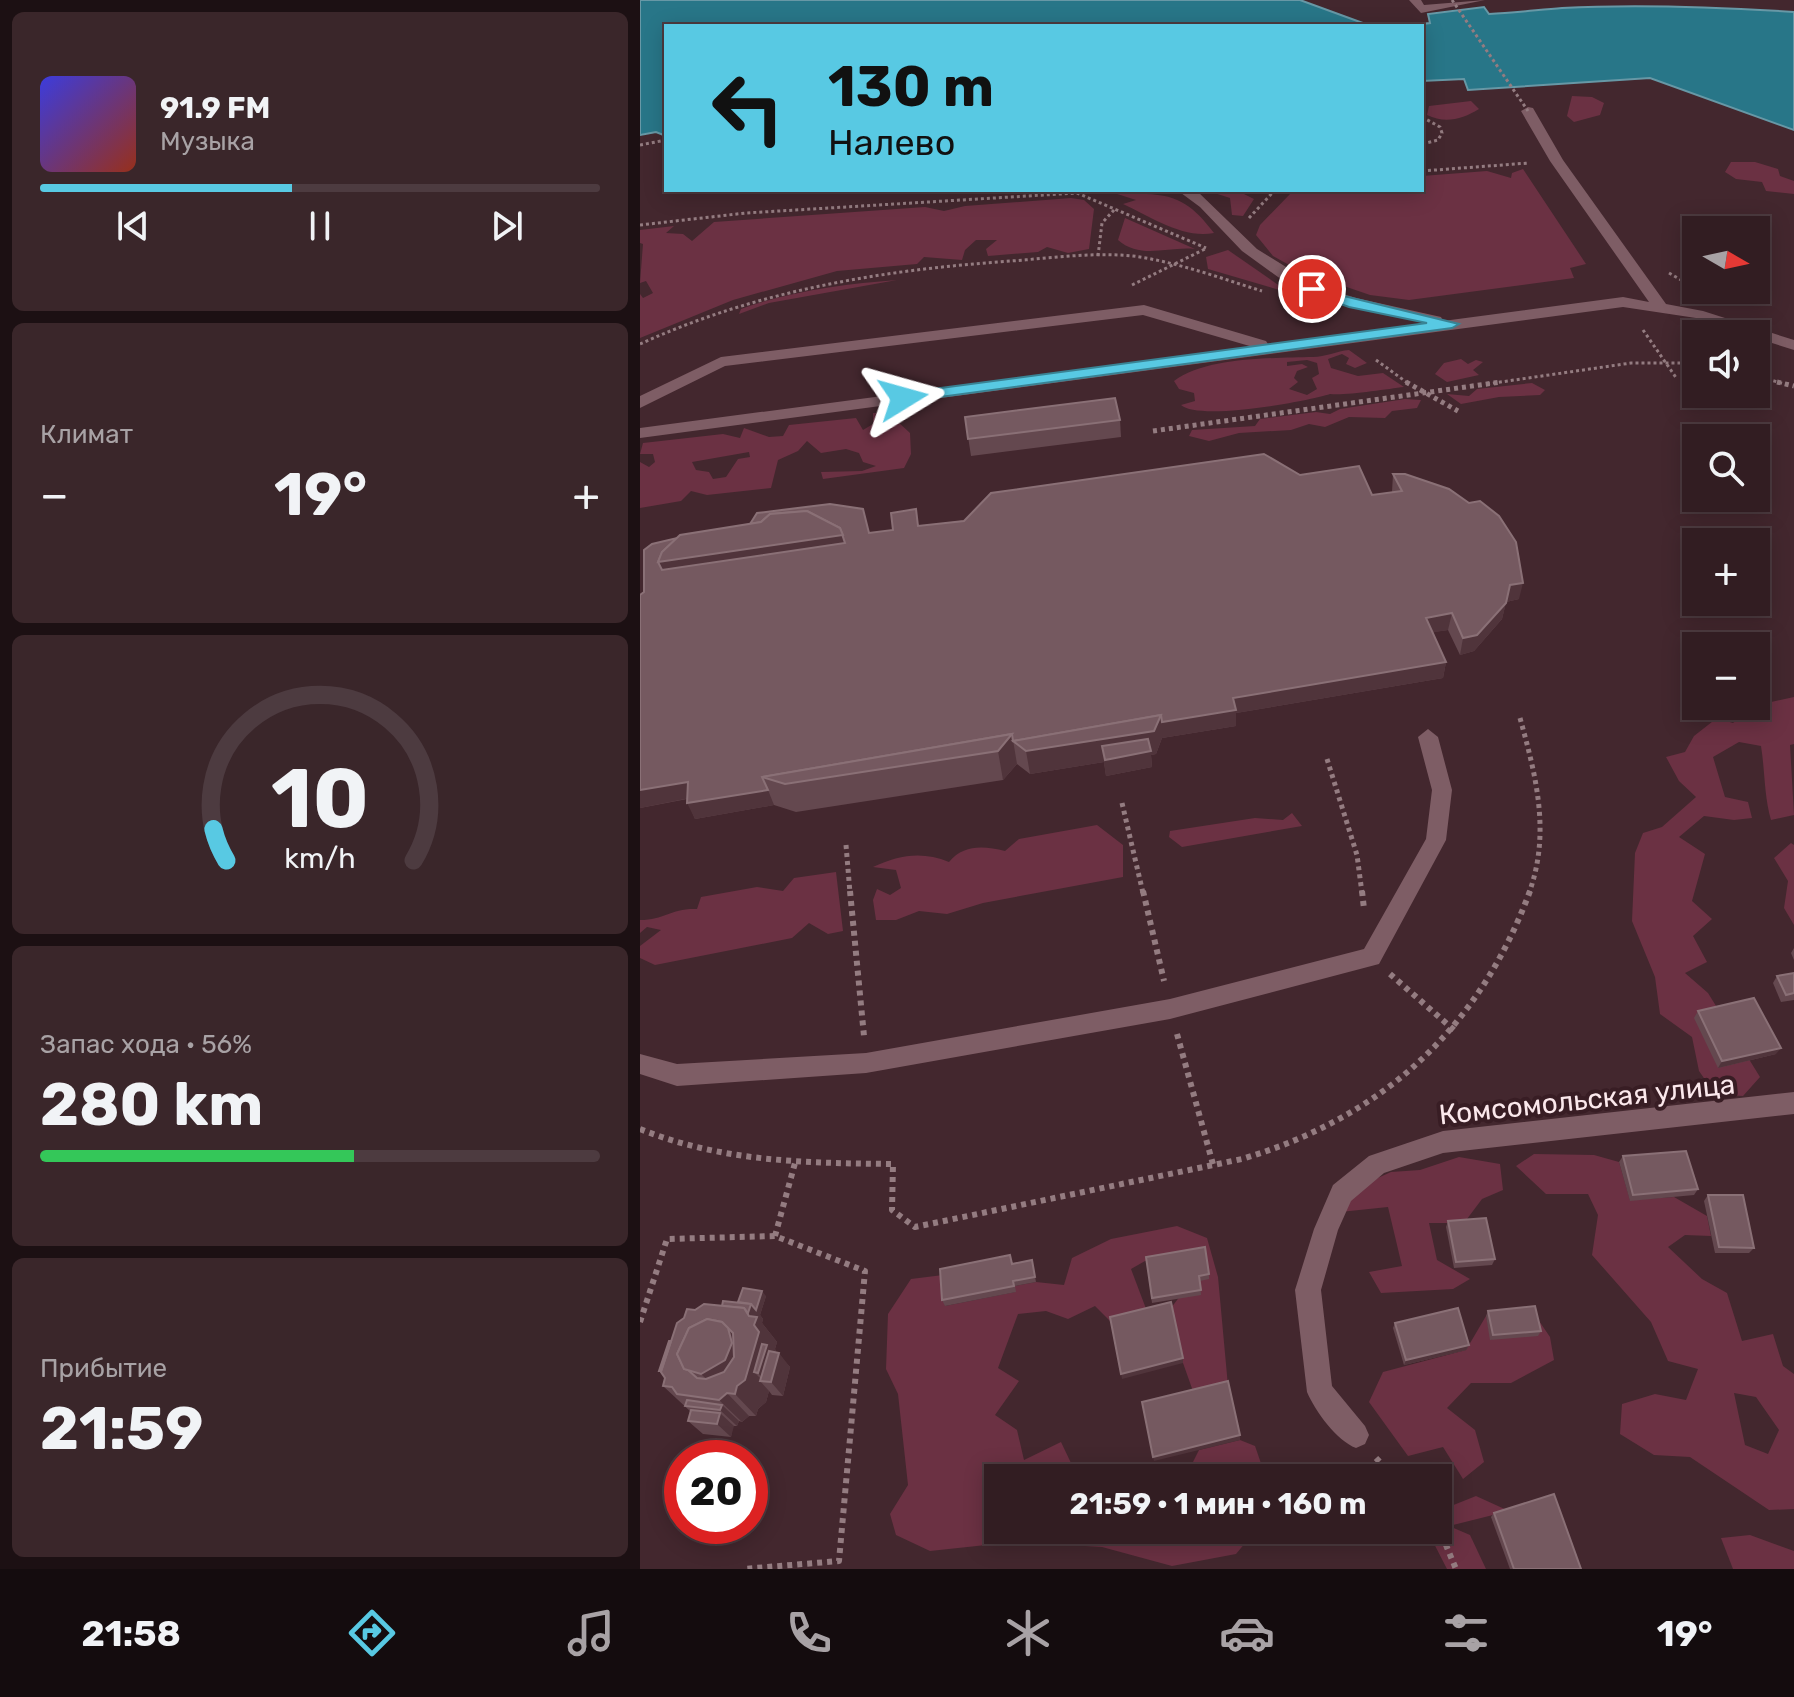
<!DOCTYPE html>
<html lang="ru">
<head>
<meta charset="utf-8">
<style>
	body { margin:0; font-family:Rubik,sans-serif; background:#3a262a; color:#f1f3f6; height:100vh; display:flex; flex-direction:column; font-size:30px; white-space:nowrap }
	* { box-sizing:border-box; margin:0 }
	p { font-size:26px; color:#a8a2a5 }
	.icon { flex:none; width:44px; height:44px; fill:none; stroke:currentColor; stroke-width:2; stroke-linecap:round; stroke-linejoin:round }
	.map { position:relative; flex:1; overflow:hidden }
	.drawer { display:flex; flex-direction:column; gap:12px; padding:12px; background:#1c1013; width:640px }
	.drawer>* { flex:none }
	.hud { position:absolute; left:24px; top:24px; width:760px; height:168px; border-radius:0px; box-shadow:0 4px 20px #0003,0 0 0 2px #4d3b40; background:#58c9e3; color:#111; overflow:hidden }
	.needle { width:52px; rotate:99deg }
	.controls { position:absolute; left:1042px; top:216px; display:grid; gap:16px }
	.controls a { display:grid; place-items:center; width:88px; height:88px; border-radius:0px; background:#321d22; box-shadow:0 4px 20px #0003,0 0 0 2px #4d3b40; font-size:40px }
	.speed { position:absolute; left:24px; top:1440px; display:flex; gap:16px; font-size:40px; font-weight:700; text-align:center }
	.speed>* { display:grid; place-content:center; width:104px; height:104px; border-radius:50%; background:#321d22; box-shadow:0 4px 20px #0003,0 0 0 2px #4d3b40; line-height:1 }
	.speed .limit { border:12px solid #d22; background:#fff; color:#111 }
	.pin { position:absolute; display:grid; place-items:center; width:68px; height:68px; color:#fff; margin:-34px; border:4px solid #fff; border-radius:50%; box-shadow:0 2px 8px #0007 }
	.me { position:absolute; width:88px; margin:-44px; rotate:82deg; stroke-linejoin:round; filter:drop-shadow(0 0 6px #0008) }
	.turn { display:flex; align-items:center; gap:28px; height:168px; padding:0 32px; font-size:36px }
	.turn .icon { width:104px; height:104px; stroke-width:2.5 }
	.turn b { display:block; font-size:56px; line-height:68px }
	.big { font-size:60px; font-weight:700; line-height:1.1 }
	.drawer .tile { flex:1; display:flex; flex-direction:column; justify-content:center; gap:12px; min-width:0; padding:0 28px; border-radius:12px; background:#3a262a }
	.drawer .dial { align-items:center; gap:0 }
	.dial svg { height:208px; overflow:visible; fill:none; stroke:#4d3b40; stroke-width:7; stroke-linecap:round; text-anchor:middle }
	.dial text { fill:#f1f3f6; stroke:none }
	.song { display:flex; align-items:center; gap:24px }
	.cover { width:96px; height:96px; border-radius:12px; background:linear-gradient(135deg,hsl(240 70% 55%),hsl(10 70% 35%)) }
	.played { height:8px; border-radius:4px; background:linear-gradient(90deg,#58c9e3 45%,#4d3b40 45%) }
	.keys { display:flex; justify-content:space-around; direction:ltr }
	.heat { display:flex; justify-content:space-between; align-items:center; font-size:44px; direction:ltr }
	.charge { height:12px; border-radius:6px; background:linear-gradient(90deg,#34c759 56%,#4d3b40 0) }
	.trip { position:absolute; left:344px; top:1464px; width:468px; height:80px; border-radius:0px; background:#321d22; box-shadow:0 4px 20px #0003,0 0 0 2px #4d3b40; font-weight:700; line-height:80px; text-align:center }
	.menu { display:flex; height:128px; justify-content:space-around; align-items:center; background:#140c0e; color:#a8a2a5 }
	.menu .icon { width:56px; height:56px }
	.menu .active { color:#58c9e3 }
	.menu b { font-size:36px; color:#f1f3f6 }
	main { display:flex; flex:1; min-height:0 }
	.map>svg:first-child { display:block }
</style>
</head>
<body>
<main>
<section class="drawer">
<div class="tile">
<div class="song"><i class="cover"></i><div><b>91.9 FM</b><p>Музыка</p></div></div>
<div class="played"></div>
<div class="keys"><svg class="icon" aria-label="previous" viewBox="0 0 24 24"><path d="M18 5L8 12l10 7zM5 5v14"/></svg><svg class="icon" aria-label="pause" viewBox="0 0 24 24"><path d="M8 5v14M16 5v14"/></svg><svg class="icon" aria-label="next" viewBox="0 0 24 24"><path d="M6 5l10 7-10 7zM19 5v14"/></svg></div>
</div>
<div class="tile"><p>Климат</p>
<div class="heat"><a>−</a><b class="big">19°</b><a>+</a></div>
</div>
<div class="tile dial"><svg viewBox="0 0 100 80">
<path d="M14 69A42 42 0 1 1 86 69"/>
<path d="M14 69A42 42 0 0 1 9 57" stroke="#58c9e3"/>
<text x="50" y="56" font-size="32" font-weight="700">10</text>
<text x="50" y="72" font-size="11">km/h</text>
</svg></div>
<div class="tile"><p>Запас хода · 56%</p><b class="big">280 km</b><div class="charge"></div></div>
<div class="tile"><p>Прибытие</p><b class="big">21:59</b></div>
</section>
<div class="map">
<svg width="1154" height="1569" viewBox="0 0 1154 1569">
	<rect width="100%" height="100%" fill="#43272e"/>
	<g fill="#6b3143" fill-rule="evenodd">
		<path d="M932 96 952 97 964 103 960 115 934 122 927 116Z"/>
		<path d="M831 101 839 109C823 119 805 124 787 115L789 106Z"/>
		<path d="M1091 162H1115L1138 169 1140 176 1154 181V194L1126 191 1122 182 1096 179 1085 172Z"/>
		<path d="M883 169 946 264 930 268 934 278 769 300 730 295 660 271 633 256 616 235 620 225 650 194 681 193 680 190H782V176L847 171 871 178 872 173Z"/>
		<path d="M504 190 506 194C540 195 554 207 574 233 543 239 511 217 483 204L496 200 471 192Z"/>
		<path d="M565 190H604L602 193 614 199 603 216 592 215 590 198Z"/>
		<path d="M431 198 444 200 454 209 449 249 428 253 407 247 398 252 348 256 346 249 357 240H336L325 250 322 260 284 257 277 264 197 271 93 300 0 338V294L3 298 13 293 6 281 0 283 3 244 0 243V230L34 226 26 233 43 234 52 241 74 222 285 207 304 211 325 206Z"/>
		<path d="M485 218 555 249C528 246 501 260 478 240Z"/>
		<path d="M588 250 650 293 568 269 566 257Z"/>
		<path d="M257 280 129 303 99 314 101 309C151 291 204 284 257 280Z"/>
		<path d="M709 350 727 363 715 368 706 364 709 358 702 354 688 359 691 368 718 376 743 373 764 387C747 389 704 396 690 394 665 402 558 421 541 405L555 401 554 393 539 389 534 381C565 357 634 358 673 357 685 357 697 351 709 350ZM667 360 677 363 679 374 672 378 677 389 667 395 649 389 658 382 654 378 657 371 668 367 662 364 647 366V362Z"/>
		<path d="M821 359 828 364 836 360 843 362 833 370 839 375 807 382 795 374 804 363Z"/>
		<path d="M892 383 905 390 900 395 859 397 821 404 807 394 829 396 837 389Z"/>
		<path d="M765 399 781 400 777 408 752 411 745 418 709 417 685 427 669 424 651 430 599 433 569 441 549 436 552 430 615 426 620 419 676 412 690 414 700 409Z"/>
		<path d="M254 412 256 420 270 433 271 454 264 468 183 479 181 472 222 471 236 466 223 462 219 453 206 449 181 453 167 441 158 451 138 460 131 488 67 495 51 491 41 501 0 508V462L9 467 15 462 13 454H0L3 443 83 434 100 438 104 428 129 437 143 436 149 425 216 418 223 430 233 424V413ZM109 452 110 457 98 459 86 477 73 479 69 472 56 470 52 462Z"/>
		<path d="M1154 697V744L1150 745 1154 815 1131 820C1124 795 1125 771 1121 746L1099 742 1073 757 1085 797 1108 802 1112 818 1094 820 1064 816 1039 837 1065 854 1052 901 1072 919 1053 936 1067 962 1045 973 1068 993 1120 1077 1103 1096 1075 1094 1059 1071 1052 1037 1020 1014 1015 977 992 921 995 853 1003 833 1022 827 1056 797 1039 781 1026 757 1045 752 1054 736 1077 718 1093 723 1113 706Z"/>
		<path d="M652 813 662 826 542 847 529 837 530 831 615 818 643 820Z"/>
		<path d="M457 825 483 845V877L343 903 307 914 279 911 256 920H236L233 900 237 889 250 895 261 888 256 870 233 867C259 855 282 851 309 862 324 844 344 846 365 851L379 839Z"/>
		<path d="M1151 843 1154 845V925L1144 908 1148 881 1134 858Z"/>
		<path d="M196 872 203 931 188 934 169 923 152 938 15 965 0 958V946L21 930 7 927 0 933V920C25 920 31 908 57 909L61 897 117 887 143 891 154 878Z"/>
		<path d="M894 1154 954 1155 979 1162 990 1200 1034 1197 1067 1216 1071 1236 1045 1235 1028 1247 1062 1279 1087 1293 1102 1341 1133 1334 1143 1366 1154 1374V1509L1129 1510 1050 1457 1014 1455 980 1434 982 1404 1015 1394 1046 1400 1058 1369 1028 1361 1011 1322 952 1255 958 1215 948 1194H906L876 1166ZM1094 1393 1116 1397 1139 1430 1128 1454 1105 1445Z"/>
		<path d="M819 1157 860 1164 863 1190 842 1199 824 1223H789L797 1260 830 1279 813 1289 741 1293 729 1272 762 1266 748 1207 700 1212 720 1186 751 1172 780 1170Z"/>
		<path d="M537 1226 567 1238 578 1277 588 1386 554 1394 543 1363 531 1308 553 1279 542 1265 505 1261 491 1269 508 1314 471 1322 455 1306 428 1319 406 1311 378 1314 358 1368 379 1381 355 1415 377 1430 384 1460 421 1442 431 1463 427 1478H358V1530H616L596 1554 532 1566 462 1547 374 1542 290 1551 256 1535 250 1514 268 1485 258 1394 246 1369 248 1314 271 1279 303 1275 305 1306 375 1292V1286L396 1282 424 1285 432 1258 471 1239Z"/>
		<path d="M893 1312 910 1337 914 1360 871 1383H831L807 1408 835 1430 844 1462 823 1479 803 1447 768 1456 729 1402 743 1372 826 1350 846 1316 851 1340Z"/>
		<path d="M600 1440 615 1446 626 1478H545L559 1450Z"/>
		<path d="M836 1496 869 1511 809 1526 830 1535 846 1569H807L787 1530H798L801 1510Z"/>
		<path d="M1110 1535 1154 1551V1569H1093L1081 1538Z"/>
	</g>
	<g fill="#287688" stroke="#6798a6" stroke-width="2">
		<path d="M0 0H660L731 26H26V136L16 132 0 135Z"/>
		<path d="M844 7 849 14C873 13 897 10 922 8 999 4 1077 7 1154 12V130L1010 78 828 90 824 79 782 81V26H761L790 23 788 14Z"/>
	</g>
	<g fill="none" stroke-linecap="round" stroke-linejoin="round">
		<g stroke="#947c81" stroke-width="3" stroke-dasharray="3 3" stroke-linecap="butt">
			<path d="M782 117 800 127 802 133 798 140 782 144"/>
			<path d="M0 145 26 140"/>
			<path d="M782 171 889 163"/>
			<path d="M609 218 635 190"/>
			<path d="M0 225 106 213 437 193 566 248"/>
			<path d="M458 256 462 223 474 210"/>
			<path d="M1029 273 1055 288"/>
			<path d="M492 285 565 249"/>
			<path d="M647 307 666 318"/>
			<path d="M1003 330 1037 379"/>
			<path d="M0 344C119 290 242 270 371 261 412 258 453 252 493 256 537 262 580 278 622 291"/>
			<path d="M736 360 769 384"/>
			<path d="M1116 376 1145 384"/>
			<path d="M847 384 991 363H1056"/>
		</g>
		<g stroke="#947c81" stroke-width="5" stroke-dasharray="4 4" stroke-linecap="butt">
			<path d="M766 382 818 411"/>
			<path d="M1137 382 1154 386"/>
			<path d="M513 431 861 382"/>
			<path d="M880 718C896 776 911 833 889 893"/>
			<path d="M687 759 717 855 722 893"/>
			<path d="M482 803 503 893"/>
			<path d="M206 845 210 893"/>
		</g>
		<g stroke="#947c81" stroke-width="6" stroke-dasharray="5 5" stroke-linecap="butt">
			<path d="M210 891 224 1036"/>
			<path d="M503 891 524 981"/>
			<path d="M722 891 724 909"/>
			<path d="M750 974 814 1030"/>
			<path d="M537 1034 574 1168"/>
			<path d="M0 1129C82 1162 166 1163 253 1164L252 1210 275 1227 602 1159C743 1117 839 1029 890 891"/>
			<path d="M135 1236 155 1163"/>
			<path d="M0 1322 27 1239 135 1236 225 1271 199 1561 103 1569"/>
			<path d="M736 1458 755 1478"/>
			<path d="M798 1526 816 1569"/>
		</g>
		<g fill="#7e5d65" fill-rule="evenodd">
			<path d="M769 0H781L784 5 845 0 781 13Z"/>
			<path d="M888 107 893 108 923 160 1026 304 1063 311 1154 340V350L1116 338V334H1104L1056 318 983 307 0 438V428L613 347 503 315 85 366 0 408V396L81 357 504 305 626 341 628 344 789 323 706 305 645 282 602 251 560 207 537 190 557 191 617 249 675 285 716 298 801 317 803 321 983 297 1009 302 910 161 881 111Z"/>
			<path d="M788 729 798 737 812 790 806 840 739 964 530 1019 226 1073 37 1086 0 1074V1054L37 1064 226 1053 530 999 724 949 786 839 792 790 778 737Z"/>
			<path d="M1154 1092V1114L803 1153 744 1173 711 1201 698 1230 681 1290 692 1386 725 1426 729 1435 725 1444 716 1448C697 1441 675 1411 667 1392L655 1290 674 1229 693 1185 729 1156 803 1131Z"/>
		</g>
		<path stroke="#947c81" stroke-width="3" stroke-dasharray="3 3" stroke-linecap="butt" d="M812 0 888 111"/>
	</g>
	<g fill="#64484f">
		<path d="M325 417 480 420 481 437 331 456Z"/>
		<path d="M753 474 879 599 866 602 862 619 834 651 820 655 808 630 793 632 806 662 803 678 596 713V726L522 738 516 754 511 755 512 767 466 776 464 762 390 774 377 764 363 780 156 812 134 805 55 819 47 799 0 808V595L4 592 229 533 660 475 732 495 752 492Z"/>
		<path d="M1154 948V960L1151 953Z"/>
		<path d="M1154 973V1000L1141 1002 1133 983 1137 976Z"/>
		<path d="M1058 1011 1136 1054 1078 1068 1054 1018Z"/>
		<path d="M983 1156 1058 1189 1054 1195 990 1201 979 1162Z"/>
		<path d="M1068 1195 1114 1248 1109 1253H1075L1064 1201Z"/>
		<path d="M808 1221 855 1259 852 1265 814 1268 806 1227Z"/>
		<path d="M506 1257 569 1274V1279L560 1281 561 1295 512 1303Z"/>
		<path d="M392 1260 396 1282 375 1286 376 1292 305 1306 302 1300 373 1264Z"/>
		<path d="M126 1296 120 1315 123 1319 122 1323 137 1342 135 1349 136 1352 150 1367 143 1396 132 1395 129 1391 126 1402 118 1409 116 1416H109L102 1422 99 1421 97 1426H93L91 1437 63 1434 48 1421 51 1412 23 1386 25 1378 19 1371 31 1341 44 1318 55 1310Z"/>
		<path d="M848 1311 901 1331 898 1336 850 1340 846 1316Z"/>
		<path d="M755 1323 829 1345 826 1350 764 1365 753 1328Z"/>
		<path d="M854 1513 941 1569H870L851 1517Z"/>
	</g>
	<g fill="#50343b">
		<path d="M203 535 210 560 29 587 18 562Z"/>
		<path d="M883 583 879 599 866 602 870 585Z"/>
		<path d="M866 603 862 619 834 651 820 655 823 638Z"/>
		<path d="M812 613 808 630 784 634 786 618Z"/>
		<path d="M806 662 803 678 596 713V726L522 738 516 754 511 755 512 767 466 776 462 749 464 762 390 774 386 751 521 715 593 698Z"/>
		<path d="M372 734 377 764 363 780 358 751Z"/>
		<path d="M48 782 55 797 0 808V790Z"/>
		<path d="M128 790 134 805 55 819 47 803Z"/>
		<path d="M1141 1048 1136 1054 1078 1068 1082 1061Z"/>
		<path d="M122 1291 126 1296 120 1315 123 1319 122 1323 137 1342 135 1349 138 1355 139 1353 150 1367 143 1396 131 1382H126L118 1373 114 1372 123 1381H120L129 1391 126 1402 118 1409 116 1416 95 1394 87 1393 109 1416 102 1422 79 1400 84 1396 61 1374 88 1328 104 1308 111 1304Z"/>
		<path d="M829 1345 826 1350 764 1365 766 1360Z"/>
		<path d="M543 1358V1363L482 1379 481 1374Z"/>
		<path d="M82 1405 99 1421 97 1426 80 1410Z"/>
		<path d="M80 1413 94 1426 91 1437 77 1424Z"/>
		<path d="M600 1435V1440L514 1461 513 1457Z"/>
	</g>
	<g fill="#755960" stroke="#8a7076" stroke-width="2" fill-rule="evenodd">
		<path d="M475 398 480 420 328 439 325 417Z"/>
		<path d="M624 454 660 475 719 466 732 495 762 491 753 474H765L809 489 829 503 840 501 859 516 876 542 883 583 870 585 866 603 837 635 823 638 812 613 786 618 806 662 593 698 596 710 522 722 521 715 373 741 372 734 122 777 128 790 47 803 48 782 0 790V595L4 592V550L12 544 37 538 22 552 18 562 22 570 205 543 200 528 167 511 130 514 121 522 110 524 117 513 190 504 223 509 229 533 253 530 251 513 276 509 278 526 324 521 351 493Z"/>
		<path d="M167 511 200 528 203 535 18 562 22 552 40 535 121 522 130 514Z"/>
		<path d="M521 715 514 731 386 751 373 741Z"/>
		<path d="M372 734 358 751 145 784 122 777Z"/>
		<path d="M508 739 511 751 465 760 462 746Z"/>
		<path d="M1154 973V993L1146 995 1137 976Z"/>
		<path d="M1114 998 1141 1048 1082 1061 1058 1011Z"/>
		<path d="M1046 1151 1058 1189 993 1195 983 1156Z"/>
		<path d="M1068 1195H1103L1114 1248 1079 1247Z"/>
		<path d="M846 1218 855 1259 816 1262 808 1221Z"/>
		<path d="M565 1247 569 1274 559 1276 561 1290 512 1298 506 1257Z"/>
		<path d="M370 1255 372 1264 392 1260 395 1277 373 1281 374 1286 302 1300 300 1269Z"/>
		<path d="M103 1288 122 1291 116 1310 111 1304 98 1302Z"/>
		<path d="M83 1301 111 1304 108 1313 104 1308 82 1306Z"/>
		<path d="M531 1302 543 1358 481 1374 470 1317Z"/>
		<path d="M64 1304 104 1308 109 1316 117 1317 114 1325 119 1332 105 1380 97 1386 95 1394 87 1393 79 1400 37 1394 32 1387 23 1386 25 1378 21 1372 37 1323 44 1318 47 1309 55 1310ZM67 1319 82 1322 93 1333 94 1357 84 1372 66 1379 57 1378 48 1370 44 1369 37 1354 49 1328Z"/>
		<path d="M895 1306 901 1331 853 1335 848 1311Z"/>
		<path d="M818 1308 829 1345 766 1360 755 1323Z"/>
		<path d="M67 1319 82 1322 88 1328 92 1343 85 1360 61 1374 44 1369 37 1354 49 1328Z"/>
		<path d="M29 1341H31L21 1371H19Z"/>
		<path d="M122 1344 127 1345 118 1373 114 1372Z"/>
		<path d="M129 1351 139 1353 131 1382 120 1381Z"/>
		<path d="M588 1381 600 1435 513 1457 502 1402Z"/>
		<path d="M47 1400 82 1405 80 1410 45 1406Z"/>
		<path d="M51 1410 80 1413 77 1424 48 1421Z"/>
		<path d="M914 1494 941 1569H874L854 1513Z"/>
	</g>
	<path fill="#58c9e3" stroke="#398394" stroke-width="2" d="M667 287 819 324 812 328 263 402 256 398 263 393 787 323 709 307 667 292Z"/>
	<g text-anchor="middle" stroke-width="8" stroke-linejoin="round" paint-order="stroke">
		<g font-size="28" fill="#fbe8ec" stroke="#381d24">
			<text transform="translate(947 1099) rotate(-6)" y="10">Комсомольская улица</text>
		</g>
	</g>
</svg>
<div class="controls">
<a><svg class="needle" viewBox="-14 -14 28 28"><path d="M0-13l5 13h-10z" fill="#e53935"/><path d="M0 13l5-13h-10z" fill="#a8a2a5"/></svg></a>
<a><svg class="icon" aria-label="sound" viewBox="0 0 24 24"><path d="M4 9h4l5-4v14l-5-4H4zM17 9q2 3 0 6"/></svg></a>
<a><svg class="icon" aria-label="search" viewBox="0 0 24 24"><circle cx="10" cy="10" r="6"/><path d="M15 15l6 6"/></svg></a>
<a>+</a>
<a>−</a>
</div>
<div class="speed"><div class="limit">20</div></div>
<div class="pin" style="left:672px;top:289px;background:#d93025"><svg class="icon" aria-label="arrive" viewBox="0 0 24 24"><path d="M6 21V4h12l-3 4 3 4H6"/></svg></div>
<svg class="me" style="left:263px;top:398px" viewBox="-20 -20 40 40"><path d="M0-17L14 15 0 8-14 15z" fill="#58c9e3" stroke="#fff" stroke-width="4"/></svg>
<div class="trip">21:59 · 1 мин · 160 m</div>
<div class="hud">
<div class="turn"><svg class="icon" aria-label="left" viewBox="0 0 24 24"><path d="M17 20v-9H6M10 6l-5 5 5 5"/></svg><div><b>130 m</b>Налево</div></div>
</div>
</div>
</main>
<nav class="menu">
<b>21:58</b>
<svg class="icon active" aria-label="directions" viewBox="0 0 24 24"><path d="M12 3l9 9-9 9-9-9zM9 14v-3h6M13 9l2 2-2 2"/></svg>
<svg class="icon" aria-label="music" viewBox="0 0 24 24"><path d="M9 18V5l10-2v13"/><circle cx="6" cy="18" r="3"/><circle cx="16" cy="16" r="3"/></svg>
<svg class="icon" aria-label="phone" viewBox="0 0 24 24"><path d="M5 4h4l2 5-3 2q2 4 5 5l2-3 5 2v4C11 20 4 13 5 4z"/></svg>
<svg class="icon" aria-label="climate" viewBox="0 0 24 24"><path d="M12 3v18M4 7l16 10M4 17L20 7"/></svg>
<svg class="icon" aria-label="car" viewBox="0 0 24 24"><path d="M5 17H2v-5l4-1 3-4h7l3 4 3 1v5h-3M9 17h6M6 11h13"/><circle cx="7" cy="17" r="2"/><circle cx="17" cy="17" r="2"/></svg>
<svg class="icon" aria-label="filters" viewBox="0 0 24 24"><path d="M4 7h16M4 17h16"/><circle cx="9" cy="7" r="2"/><circle cx="15" cy="17" r="2"/></svg>
<b>19°</b>
</nav>
</body>
</html>
